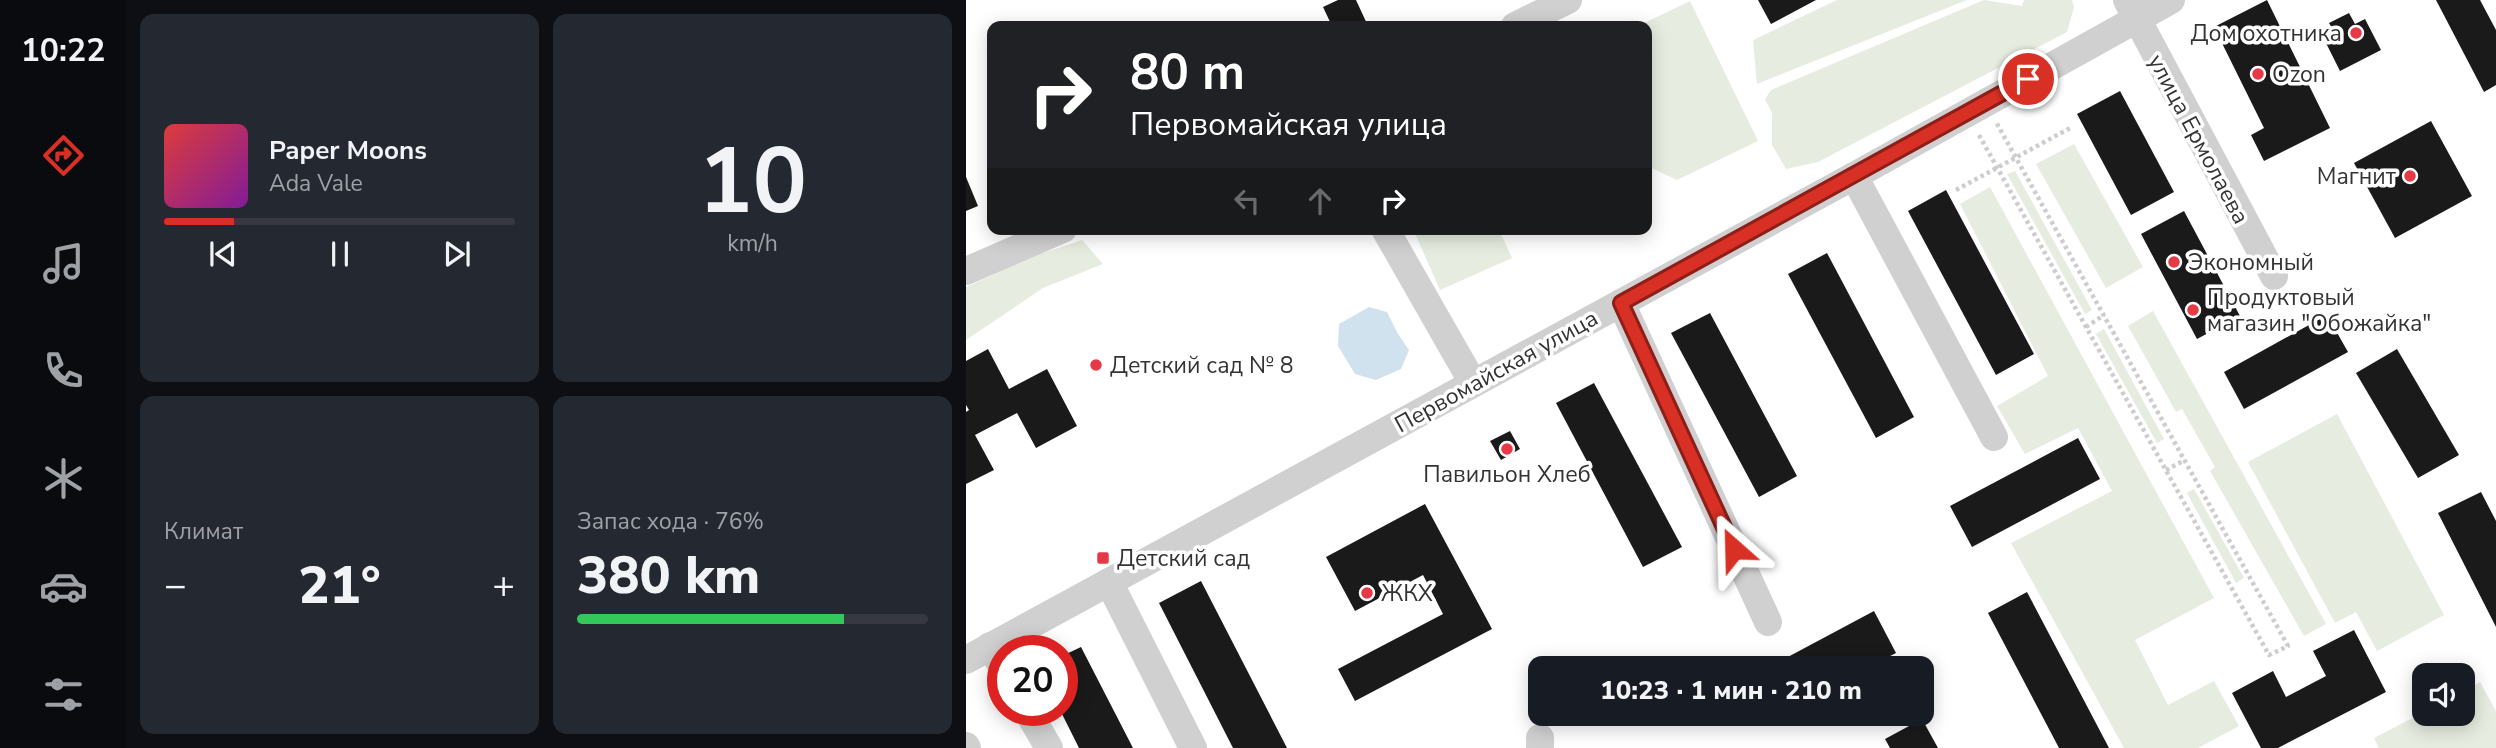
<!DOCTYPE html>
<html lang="ru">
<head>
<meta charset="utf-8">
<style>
	body { margin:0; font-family:"Nunito Sans",sans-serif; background:#242831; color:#f1f3f6; height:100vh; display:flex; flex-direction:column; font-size:26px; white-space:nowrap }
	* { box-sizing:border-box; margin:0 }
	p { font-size:23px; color:#9ea1a6 }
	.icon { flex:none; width:38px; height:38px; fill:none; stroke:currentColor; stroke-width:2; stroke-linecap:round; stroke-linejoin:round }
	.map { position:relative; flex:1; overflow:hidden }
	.side { display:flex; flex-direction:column; gap:14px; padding:14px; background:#0d0f14; width:840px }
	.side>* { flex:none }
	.banner { position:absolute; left:21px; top:21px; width:665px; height:214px; border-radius:14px; box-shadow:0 4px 18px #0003; background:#202124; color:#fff; overflow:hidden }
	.buttons { position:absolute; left:1446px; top:663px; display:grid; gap:14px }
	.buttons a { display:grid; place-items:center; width:63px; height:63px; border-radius:14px; background:#171b24; box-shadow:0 4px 18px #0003; font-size:35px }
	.speed { position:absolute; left:21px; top:635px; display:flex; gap:14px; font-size:35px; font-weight:700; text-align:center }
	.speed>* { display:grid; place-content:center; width:91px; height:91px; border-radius:50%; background:#171b24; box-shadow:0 4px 18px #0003; line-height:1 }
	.speed .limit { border:10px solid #d22; background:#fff; color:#111 }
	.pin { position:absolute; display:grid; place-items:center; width:60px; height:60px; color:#fff; margin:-30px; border:4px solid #fff; border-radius:50%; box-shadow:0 2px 7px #0007 }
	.me { position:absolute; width:77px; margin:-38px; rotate:335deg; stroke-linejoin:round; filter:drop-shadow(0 0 5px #0008) }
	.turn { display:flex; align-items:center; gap:24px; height:147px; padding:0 28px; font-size:32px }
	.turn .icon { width:91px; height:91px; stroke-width:2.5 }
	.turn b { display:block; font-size:49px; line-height:60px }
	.lanes { display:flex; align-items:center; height:66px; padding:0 28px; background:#0003; justify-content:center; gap:35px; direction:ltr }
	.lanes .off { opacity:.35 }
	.big { font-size:52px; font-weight:800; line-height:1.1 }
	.side .widget { flex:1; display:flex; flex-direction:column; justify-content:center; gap:10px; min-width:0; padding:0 24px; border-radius:14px; background:#242831 }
	.side .dial { align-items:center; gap:0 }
	.dial b { font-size:91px; line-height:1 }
	.song { display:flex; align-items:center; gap:21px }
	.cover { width:84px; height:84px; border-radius:10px; background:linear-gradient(135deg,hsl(0 70% 55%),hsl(290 70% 35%)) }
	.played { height:7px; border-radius:4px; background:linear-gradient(90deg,#d93025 20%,#363941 20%) }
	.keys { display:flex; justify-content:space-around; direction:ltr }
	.heat { display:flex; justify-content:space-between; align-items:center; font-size:38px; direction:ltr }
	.charge { height:10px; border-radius:5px; background:linear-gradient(90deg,#34c759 76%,#363941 0) }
	.side .tiles { flex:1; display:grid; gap:14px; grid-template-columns:repeat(2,1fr) }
	.trip { position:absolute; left:562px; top:656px; width:406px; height:70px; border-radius:14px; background:#171b24; box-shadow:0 4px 18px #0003; font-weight:800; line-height:70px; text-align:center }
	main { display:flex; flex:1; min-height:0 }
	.dock { display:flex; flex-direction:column; width:126px; justify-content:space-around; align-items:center; background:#090b0e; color:#9ea1a6 }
	.dock .icon { width:49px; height:49px }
	.dock .selected { color:#d93025 }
	.dock b { font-size:32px; color:#f1f3f6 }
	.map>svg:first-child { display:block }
</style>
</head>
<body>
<main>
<nav class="dock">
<b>10:22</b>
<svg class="icon selected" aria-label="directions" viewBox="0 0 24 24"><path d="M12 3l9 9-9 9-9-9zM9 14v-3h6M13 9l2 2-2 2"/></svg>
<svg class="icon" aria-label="music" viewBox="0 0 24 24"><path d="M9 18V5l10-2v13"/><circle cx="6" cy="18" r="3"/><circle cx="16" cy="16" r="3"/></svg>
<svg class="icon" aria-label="phone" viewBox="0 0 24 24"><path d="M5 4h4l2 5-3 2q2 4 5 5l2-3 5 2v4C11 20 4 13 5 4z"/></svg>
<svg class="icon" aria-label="climate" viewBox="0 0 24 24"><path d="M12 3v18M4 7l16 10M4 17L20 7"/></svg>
<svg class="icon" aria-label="car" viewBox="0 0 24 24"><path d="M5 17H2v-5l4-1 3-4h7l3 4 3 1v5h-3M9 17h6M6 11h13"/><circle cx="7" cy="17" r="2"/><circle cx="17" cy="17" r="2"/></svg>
<svg class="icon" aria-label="filters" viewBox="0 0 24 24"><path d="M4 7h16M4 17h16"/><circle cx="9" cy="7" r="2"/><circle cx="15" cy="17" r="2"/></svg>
</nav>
<section class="side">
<div class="tiles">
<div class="widget">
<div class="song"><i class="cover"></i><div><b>Paper Moons</b><p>Ada Vale</p></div></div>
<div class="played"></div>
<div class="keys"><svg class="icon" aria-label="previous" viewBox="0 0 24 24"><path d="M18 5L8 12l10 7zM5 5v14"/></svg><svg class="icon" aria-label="pause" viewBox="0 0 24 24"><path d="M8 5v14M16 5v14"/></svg><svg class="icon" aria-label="next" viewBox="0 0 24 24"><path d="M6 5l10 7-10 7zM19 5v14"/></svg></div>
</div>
<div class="widget dial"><b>10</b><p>km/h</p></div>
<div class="widget"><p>Климат</p>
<div class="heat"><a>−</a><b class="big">21°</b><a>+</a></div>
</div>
<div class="widget"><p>Запас хода · 76%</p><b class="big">380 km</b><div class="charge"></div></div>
</div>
</section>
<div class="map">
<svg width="1530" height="748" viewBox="0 0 1530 748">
	<rect width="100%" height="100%" fill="#fff"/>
	<g fill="#e6ecdf">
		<path d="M871 0H1001L791 84 787 40Z"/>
		<path d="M1018 0 1056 6 1058 0H1106L1108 7 1101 32 852 162 820 169 806 145V113L799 99 805 90Z"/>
		<path d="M724 1 792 141 711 180 681 166V26H672Z"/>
		<path d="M1108 144 1177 267 1140 288 1070 164Z"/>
		<path d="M1049 171 1126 310 1119 314 1041 174Z"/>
		<path d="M1024 187 1248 598 1169 640 1202 705 1248 681 1273 726 1232 748H1158L1045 543 1146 491 1112 428 1059 454 1031 406 1082 376 994 204Z"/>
		<path d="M447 229H538L534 232 546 258 474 290Z"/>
		<path d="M116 240 137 264 77 288 0 340V287L71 255Z"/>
		<path d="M1187 311 1360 624 1338 636 1244 471 1249 467 1216 409 1210 412 1162 326Z"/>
		<path d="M1138 329 1198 439 1191 443 1130 334Z"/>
		<path d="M1371 414 1478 615 1411 651 1390 612 1369 623 1282 462Z"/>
		<path d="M1228 489 1278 578 1270 583 1221 493Z"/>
		<path d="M1514 682 1530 711V748H1413L1408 738 1458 712V714H1496V692Z"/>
	</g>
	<path fill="#cfe2ee" d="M403 307 421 312 432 334 443 350 435 369 410 380 389 374 372 346 373 324Z"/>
	<g fill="#1a1a1a">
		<path d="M372 0H390L402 26H366L357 7Z"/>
		<path d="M792 0H850L805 24Z"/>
		<path d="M1301 0 1364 128 1298 161 1285 135 1298 128 1248 27Z"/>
		<path d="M1470 0H1514L1530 30V85L1518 92Z"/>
		<path d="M1383 13 1389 24 1399 19 1415 50 1374 71 1358 39 1369 34 1363 23Z"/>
		<path d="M1154 91 1208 192 1165 215 1111 114Z"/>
		<path d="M1465 121 1506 196 1429 238 1388 163Z"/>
		<path d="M0 177 12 206 0 211Z"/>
		<path d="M980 190 1068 354 1030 375 942 211Z"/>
		<path d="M1218 211 1274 316 1231 339 1175 234Z"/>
		<path d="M861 253 948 417 910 438 822 274Z"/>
		<path d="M744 313 831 476 793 497 705 333Z"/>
		<path d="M1361 315 1382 352 1278 409 1258 372Z"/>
		<path d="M22 349 43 389 81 369 111 426 70 448 51 413 9 435 28 470 0 484V412L3 410 0 405V361Z"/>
		<path d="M1431 349 1493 455 1452 478 1390 373Z"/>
		<path d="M628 383 716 547 677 567 590 403Z"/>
		<path d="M544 431 554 449 535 460 524 441Z"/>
		<path d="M1112 438 1134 479 1006 547 984 506Z"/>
		<path d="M1515 492 1530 521V627L1472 513Z"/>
		<path d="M459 504 526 629 389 701 372 669 477 614 457 575 389 611 360 557Z"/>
		<path d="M235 581 321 748H267L193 603Z"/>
		<path d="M1061 592 1143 748H1093L1022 613Z"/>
		<path d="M908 611 930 653 901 668H801Z"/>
		<path d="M1388 630 1420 692 1312 748H1295L1266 693 1307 671 1320 697 1360 676 1347 651Z"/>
		<path d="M115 647 167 748H113L94 710H96V656Z"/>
		<path d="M956 719 972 748H924L919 739Z"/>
	</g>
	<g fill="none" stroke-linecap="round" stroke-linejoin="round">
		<g stroke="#cdcdcd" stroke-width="4.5" stroke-dasharray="3.5 3.5" stroke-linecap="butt">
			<path d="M1013 135 1303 655 1322 646 1030 122"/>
			<path d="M990 190 1106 127"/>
			<path d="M1120 327 1138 315"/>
			<path d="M1200 470 1219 460"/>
		</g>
		<g stroke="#d0d0d0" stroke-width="28">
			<path d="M1161 0 1308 276"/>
			<path d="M549 26 602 0"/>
			<path d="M888 176 1028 437"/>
			<path d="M419 229 507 383"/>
			<path d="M0 271 97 229"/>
			<path d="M655 303 802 622"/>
			<path d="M143 582 227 748"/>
			<path d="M24 646 37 668"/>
			<path d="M0 660 888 176 1205 0"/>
			<path d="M61 710 83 748"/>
			<path d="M0 746 1 748"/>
			<path d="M574 748V738"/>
		</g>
	</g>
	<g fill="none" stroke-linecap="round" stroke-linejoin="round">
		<defs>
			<path id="route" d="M768 549 655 303 1062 79"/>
		</defs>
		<use href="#route" stroke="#8d1f18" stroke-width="18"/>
		<use href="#route" stroke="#d93025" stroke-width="12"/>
	</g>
	<g fill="#e63946" stroke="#fff" stroke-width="2.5">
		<circle cx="1390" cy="33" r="7"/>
		<circle cx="1292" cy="74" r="7"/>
		<circle cx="1444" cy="176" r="7"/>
		<circle cx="1208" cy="262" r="7"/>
		<circle cx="1227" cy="310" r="7"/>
		<circle cx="130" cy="365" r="7"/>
		<circle cx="541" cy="449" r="7"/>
		<rect x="130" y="551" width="14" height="14" rx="3.5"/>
		<circle cx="401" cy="593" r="7"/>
	</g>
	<g text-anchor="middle" stroke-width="7" stroke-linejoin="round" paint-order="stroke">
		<g font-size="23" fill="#333" stroke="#fff" text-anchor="start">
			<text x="1376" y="41" text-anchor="end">Дом охотника</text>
			<text x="1306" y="82">Ozon</text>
			<text x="1430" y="184" text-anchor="end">Магнит</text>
			<text x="1222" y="270">Экономный</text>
			<text x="1241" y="305">Продуктовый<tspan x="1241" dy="26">магазин "Обожайка"</tspan></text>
			<text x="144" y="373">Детский сад № 8</text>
			<text x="541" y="482" text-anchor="middle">Павильон Хлеб</text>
			<text x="151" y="566">Детский сад</text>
			<text x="415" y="601">ЖКХ</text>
		</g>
		<g font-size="23" fill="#333" stroke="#fff">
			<text transform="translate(1233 139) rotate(62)" y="8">улица Ермолаева</text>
			<text transform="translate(530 371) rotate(-29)" y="8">Первомайская улица</text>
		</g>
	</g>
</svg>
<div class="buttons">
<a><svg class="icon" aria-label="sound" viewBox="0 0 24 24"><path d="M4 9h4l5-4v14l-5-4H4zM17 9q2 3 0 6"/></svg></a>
</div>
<div class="speed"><div class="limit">20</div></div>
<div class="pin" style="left:1062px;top:79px;background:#d93025"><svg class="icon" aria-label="arrive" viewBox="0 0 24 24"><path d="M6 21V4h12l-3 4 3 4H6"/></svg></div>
<svg class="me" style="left:768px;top:549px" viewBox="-20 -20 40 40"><path d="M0-17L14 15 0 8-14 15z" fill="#d93025" stroke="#fff" stroke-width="4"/></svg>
<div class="trip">10:23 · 1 мин · 210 m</div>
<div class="banner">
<div class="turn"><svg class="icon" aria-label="right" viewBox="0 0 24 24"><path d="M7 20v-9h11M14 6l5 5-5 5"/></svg><div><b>80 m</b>Первомайская улица</div></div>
<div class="lanes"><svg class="icon off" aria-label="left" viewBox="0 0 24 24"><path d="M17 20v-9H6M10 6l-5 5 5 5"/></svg><svg class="icon off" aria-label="ahead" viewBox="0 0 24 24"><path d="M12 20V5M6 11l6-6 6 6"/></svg><svg class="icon" aria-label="right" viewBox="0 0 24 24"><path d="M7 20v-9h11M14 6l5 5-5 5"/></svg></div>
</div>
</div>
</main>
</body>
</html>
